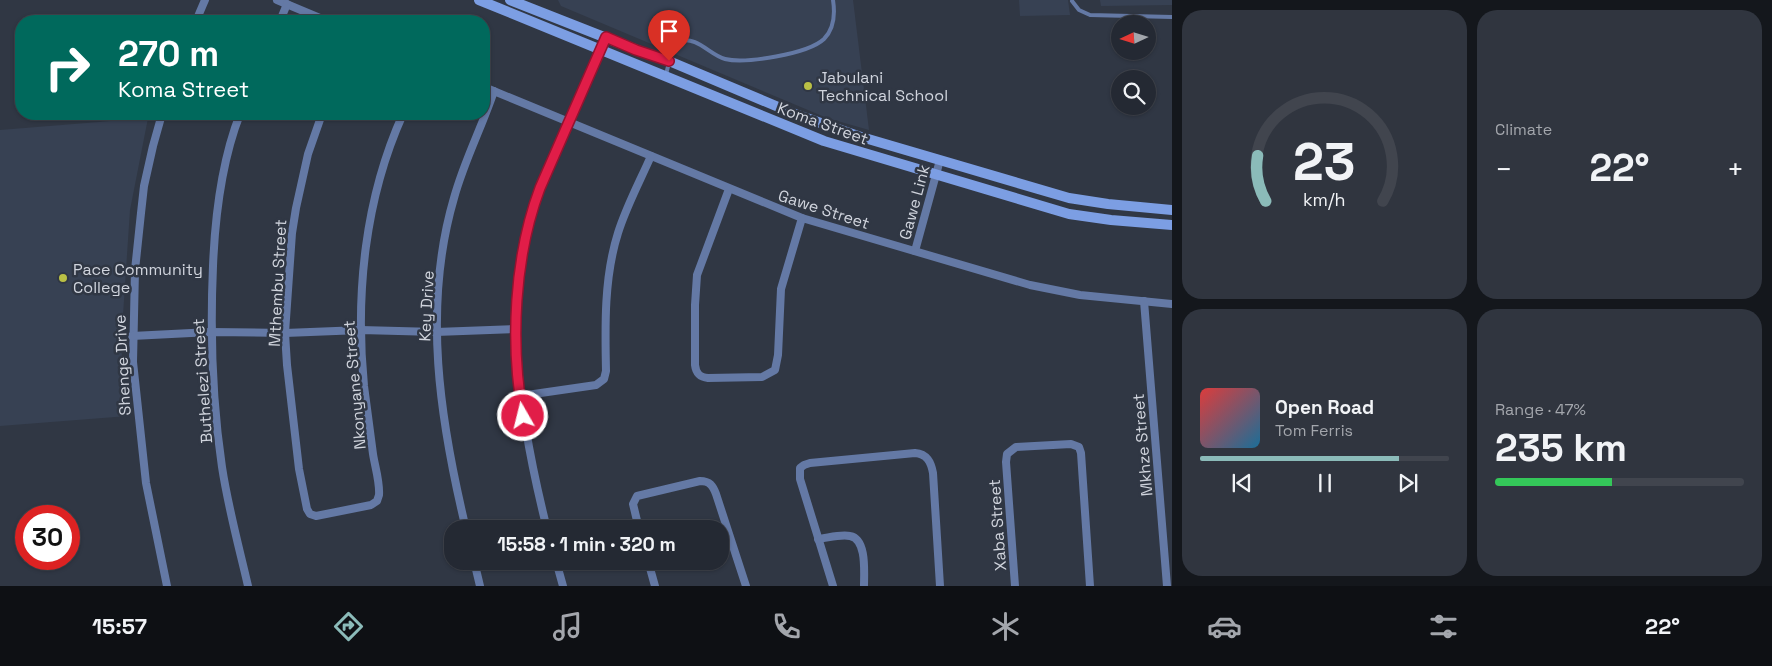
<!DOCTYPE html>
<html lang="en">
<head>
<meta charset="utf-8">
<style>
	body { margin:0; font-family:"Space Grotesk",sans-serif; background:#30353f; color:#f1f3f6; height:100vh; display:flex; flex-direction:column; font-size:19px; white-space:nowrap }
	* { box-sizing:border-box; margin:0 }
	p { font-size:16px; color:#a3a6ac }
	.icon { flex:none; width:28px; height:28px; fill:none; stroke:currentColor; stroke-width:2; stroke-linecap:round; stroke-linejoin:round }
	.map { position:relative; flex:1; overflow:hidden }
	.panel { display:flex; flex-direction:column; gap:10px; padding:10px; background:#14171c; width:600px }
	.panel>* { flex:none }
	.hud { position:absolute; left:15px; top:15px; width:475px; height:105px; border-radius:20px; box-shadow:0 1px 4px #0004,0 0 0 1px #41454e; background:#00695c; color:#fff; overflow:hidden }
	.needle { width:32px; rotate:266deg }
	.buttons { position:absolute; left:1111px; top:15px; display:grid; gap:10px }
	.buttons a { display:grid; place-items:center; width:45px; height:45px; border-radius:50%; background:#242933; box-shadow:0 1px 4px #0004,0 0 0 1px #41454e; font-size:25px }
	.speed { position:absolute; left:15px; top:505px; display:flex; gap:10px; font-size:25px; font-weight:700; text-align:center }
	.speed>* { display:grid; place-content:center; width:65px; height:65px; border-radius:50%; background:#242933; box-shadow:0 1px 4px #0004,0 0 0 1px #41454e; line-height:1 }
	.speed .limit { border:8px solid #d22; background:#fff; color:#111 }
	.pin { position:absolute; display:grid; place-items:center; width:42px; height:42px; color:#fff; margin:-51px -21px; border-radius:50% 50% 50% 0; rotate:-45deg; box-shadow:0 0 5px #0007 }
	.pin .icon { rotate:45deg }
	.me { position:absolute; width:55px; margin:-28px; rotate:352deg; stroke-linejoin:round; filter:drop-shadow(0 0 4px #0008) }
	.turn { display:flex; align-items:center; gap:18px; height:105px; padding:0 20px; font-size:22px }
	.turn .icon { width:65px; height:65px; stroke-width:2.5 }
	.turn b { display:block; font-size:35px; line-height:42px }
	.big { font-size:38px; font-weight:700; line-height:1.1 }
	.panel .tile { flex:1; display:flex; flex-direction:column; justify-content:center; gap:8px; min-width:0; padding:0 18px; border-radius:20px; background:#30353f }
	.panel .dial { align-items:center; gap:0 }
	.dial svg { height:130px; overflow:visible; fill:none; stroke:#41454e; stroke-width:7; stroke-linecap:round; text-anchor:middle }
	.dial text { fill:#f1f3f6; stroke:none }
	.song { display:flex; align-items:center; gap:15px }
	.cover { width:60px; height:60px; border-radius:8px; background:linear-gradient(135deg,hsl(0 70% 55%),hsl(200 70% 35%)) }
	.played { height:5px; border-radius:2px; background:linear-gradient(90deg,#8bbbb9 80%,#41454e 80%) }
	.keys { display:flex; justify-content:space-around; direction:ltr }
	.heat { display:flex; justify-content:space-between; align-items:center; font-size:28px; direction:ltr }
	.charge { height:8px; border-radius:4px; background:linear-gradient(90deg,#34c759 47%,#41454e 0) }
	.panel .tiles { flex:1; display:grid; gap:10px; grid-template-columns:repeat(2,1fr) }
	.trip { position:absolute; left:444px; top:520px; width:285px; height:50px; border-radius:20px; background:#242933; box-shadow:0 1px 4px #0004,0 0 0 1px #41454e; font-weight:700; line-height:50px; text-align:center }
	.tab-bar { display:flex; height:80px; justify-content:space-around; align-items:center; background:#0e1014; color:#a3a6ac }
	.tab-bar .icon { width:35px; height:35px }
	.tab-bar .active { color:#8bbbb9 }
	.tab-bar b { font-size:22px; color:#f1f3f6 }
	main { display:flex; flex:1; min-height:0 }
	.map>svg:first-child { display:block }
</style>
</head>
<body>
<main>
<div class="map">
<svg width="1172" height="586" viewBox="0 0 1172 586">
	<rect width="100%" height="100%" fill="#303744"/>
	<g fill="#374153">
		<path d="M558 0H853L869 130 827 118 561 6Z"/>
		<path d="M1019 0H1068L1070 15 1020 16Z"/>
		<path d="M1100 0H1172V5L1101 6Z"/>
		<path d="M148 118 130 210 121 345 128 416 0 426V130Z"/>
	</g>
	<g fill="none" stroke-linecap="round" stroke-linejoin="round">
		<g stroke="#6479a5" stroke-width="4">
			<path d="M1072 1 1079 10 1090 15 1172 17"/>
			<path d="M666 75C668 67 672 43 680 41 697 36 710 55 725 59 745 64 808 54 824 39 834 29 835 13 833 0"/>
		</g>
		<g stroke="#6479a5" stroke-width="8">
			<path d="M277 0 327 21"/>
			<path d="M196 21 205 0"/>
			<path d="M280 21 287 4"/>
			<path d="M484 87 802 218 1030 285 1080 295 1172 304"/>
			<path d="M162 114 153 146 144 186 141 213 135 270 133 362 146 483 167 586"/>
			<path d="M240 114C222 160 215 217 213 266 210 334 212 400 222 467 228 507 239 547 248 586"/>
			<path d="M322 114 308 154 296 208 292 233 285 333 287 365 299 469 307 509 310 514 316 516 371 505 377 501 379 495C380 482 375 467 373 454 370 431 367 409 364 386 355 294 365 198 403 114"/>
			<path d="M729 189 697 275 695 305V365C696 373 699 377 708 378L762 377 775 370 778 355 781 289 802 218"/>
			<path d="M915 251 940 160"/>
			<path d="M1144 301 1167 586"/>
			<path d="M132 336 211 332 285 333 361 330 436 332 517 329"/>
			<path d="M520 396 596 385 604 379 606 371C605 326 604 277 618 233 626 207 640 181 651 156"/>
			<path d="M466 529C440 421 422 307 454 198 464 161 482 127 494 91"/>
			<path d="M547 529C519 417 499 299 540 187L606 37"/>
			<path d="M639 529 633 504 637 496 700 481C710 481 713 486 716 494L746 586"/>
			<path d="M818 539C828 538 840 534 850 536 867 539 864 572 864 586"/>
			<path d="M474 561 480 586"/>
			<path d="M556 561 563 586"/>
			<path d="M648 561 655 586"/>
			<path d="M833 586 800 479V468L804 465 810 463 915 453C927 454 931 462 933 473L940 586"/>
			<path d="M1015 586 1006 462 1007 454 1016 447 1071 444 1079 447 1081 453 1090 586"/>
		</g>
		<g stroke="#7c9ee3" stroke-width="10">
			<path d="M479 0 824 141 1069 214 1111 220 1172 225"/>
			<path d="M510 0 637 50 669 61 795 114 858 136 1069 198 1108 204 1172 210"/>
		</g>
	</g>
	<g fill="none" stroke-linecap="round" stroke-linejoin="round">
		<defs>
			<path id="route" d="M523 416C510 343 514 257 540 188L606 37 636 50 669 61"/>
		</defs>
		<use href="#route" stroke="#92132f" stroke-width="12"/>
		<use href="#route" stroke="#e11d48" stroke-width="9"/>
	</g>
	<g fill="#bac045" stroke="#303744" stroke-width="2">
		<circle cx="808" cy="86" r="5"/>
		<circle cx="63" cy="278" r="5"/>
	</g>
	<g text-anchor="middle" stroke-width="5" stroke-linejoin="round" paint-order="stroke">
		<g font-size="16" fill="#d0d4dd" stroke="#303744" text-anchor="start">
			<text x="818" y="83">Jabulani<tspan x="818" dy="18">Technical School</tspan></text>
			<text x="73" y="275">Pace Community<tspan x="73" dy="18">College</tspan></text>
		</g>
		<g font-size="16" fill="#d0d4dd" stroke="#303744">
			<text transform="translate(823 123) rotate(20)" y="6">Koma Street</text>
			<text transform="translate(914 202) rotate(-75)" y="6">Gawe Link</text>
			<text transform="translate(824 209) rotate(18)" y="6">Gawe Street</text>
			<text transform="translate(277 283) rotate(-87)" y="6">Mthembu Street</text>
			<text transform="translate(426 306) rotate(-87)" y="6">Key Drive</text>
			<text transform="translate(122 365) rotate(-93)" y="6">Shenge Drive</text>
			<text transform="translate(202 381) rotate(-94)" y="6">Buthelezi Street</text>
			<text transform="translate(354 385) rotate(-95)" y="6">Nkonyane Street</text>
			<text transform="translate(1142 445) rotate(-95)" y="6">Mkhze Street</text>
			<text transform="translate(997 525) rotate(-94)" y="6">Xaba Street</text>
		</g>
	</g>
</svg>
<div class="buttons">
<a><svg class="needle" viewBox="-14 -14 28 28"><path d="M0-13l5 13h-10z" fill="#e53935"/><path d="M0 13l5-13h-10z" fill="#a3a6ac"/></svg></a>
<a><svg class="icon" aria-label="search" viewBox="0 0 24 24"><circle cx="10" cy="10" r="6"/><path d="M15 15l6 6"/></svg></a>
</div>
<div class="speed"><div class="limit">30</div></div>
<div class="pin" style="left:669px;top:61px;background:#d93025"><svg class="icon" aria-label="arrive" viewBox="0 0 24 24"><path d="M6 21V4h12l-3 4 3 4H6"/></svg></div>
<svg class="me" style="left:523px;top:416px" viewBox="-20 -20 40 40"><circle r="17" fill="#e11d48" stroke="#fff" stroke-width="3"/><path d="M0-11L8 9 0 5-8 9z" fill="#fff"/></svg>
<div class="trip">15:58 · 1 min · 320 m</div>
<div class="hud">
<div class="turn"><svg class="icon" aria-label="right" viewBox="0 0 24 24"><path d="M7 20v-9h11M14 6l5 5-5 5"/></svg><div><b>270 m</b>Koma Street</div></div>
</div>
</div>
<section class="panel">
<div class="tiles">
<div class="tile dial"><svg viewBox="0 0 100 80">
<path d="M14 69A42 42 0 1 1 86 69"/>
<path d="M14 69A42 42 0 0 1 9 41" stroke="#8bbbb9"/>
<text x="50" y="56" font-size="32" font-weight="700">23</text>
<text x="50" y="72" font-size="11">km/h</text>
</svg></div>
<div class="tile"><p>Climate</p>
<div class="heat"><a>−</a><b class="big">22°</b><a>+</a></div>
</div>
<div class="tile">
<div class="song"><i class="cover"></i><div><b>Open Road</b><p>Tom Ferris</p></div></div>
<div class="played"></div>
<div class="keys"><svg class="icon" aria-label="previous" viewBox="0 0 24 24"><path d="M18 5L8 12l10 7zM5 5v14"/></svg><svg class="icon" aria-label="pause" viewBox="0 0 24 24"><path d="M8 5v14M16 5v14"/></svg><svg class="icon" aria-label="next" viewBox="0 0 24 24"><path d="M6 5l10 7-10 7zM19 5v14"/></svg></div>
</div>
<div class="tile"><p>Range · 47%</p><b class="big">235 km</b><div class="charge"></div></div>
</div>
</section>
</main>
<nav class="tab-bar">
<b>15:57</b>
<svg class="icon active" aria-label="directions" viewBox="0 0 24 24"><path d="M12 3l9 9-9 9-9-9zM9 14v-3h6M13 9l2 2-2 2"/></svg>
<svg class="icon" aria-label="music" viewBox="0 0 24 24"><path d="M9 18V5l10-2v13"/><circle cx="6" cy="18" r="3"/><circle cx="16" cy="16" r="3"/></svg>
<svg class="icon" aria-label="phone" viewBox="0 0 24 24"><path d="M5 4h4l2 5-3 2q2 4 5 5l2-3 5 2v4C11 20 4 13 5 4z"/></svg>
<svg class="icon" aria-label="climate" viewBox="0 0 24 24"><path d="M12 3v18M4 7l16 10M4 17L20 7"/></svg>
<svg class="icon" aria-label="car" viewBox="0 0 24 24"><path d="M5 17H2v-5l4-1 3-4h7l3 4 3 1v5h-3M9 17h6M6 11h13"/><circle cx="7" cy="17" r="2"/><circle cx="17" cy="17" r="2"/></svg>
<svg class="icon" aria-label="filters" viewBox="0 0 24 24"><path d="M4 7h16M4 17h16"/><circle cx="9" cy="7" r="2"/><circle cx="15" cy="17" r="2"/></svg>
<b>22°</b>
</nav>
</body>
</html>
